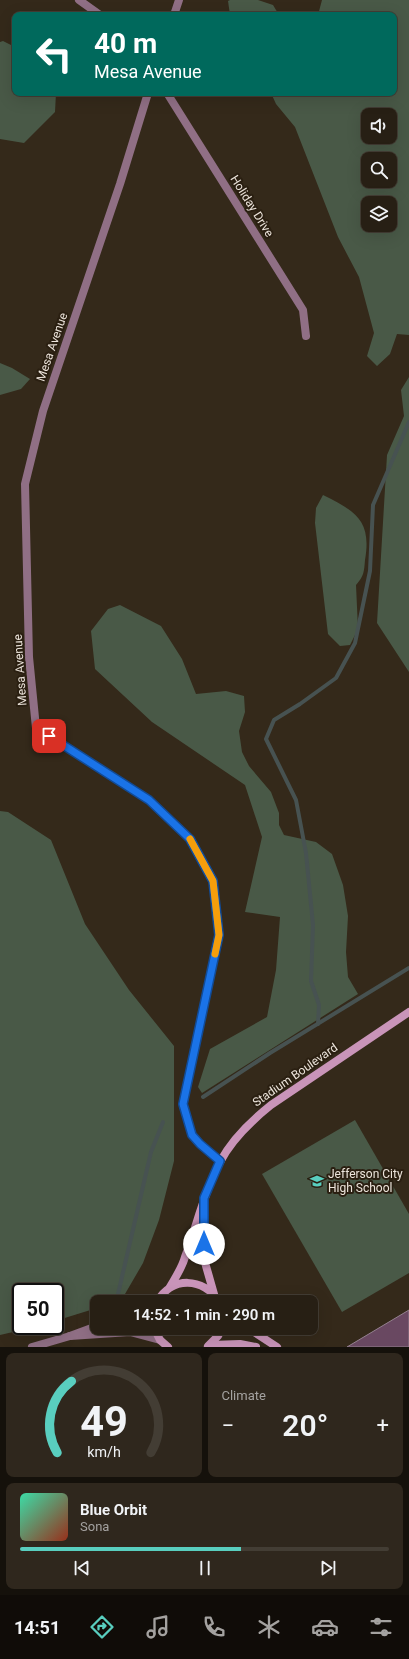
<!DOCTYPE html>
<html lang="en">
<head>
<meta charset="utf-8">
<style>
	body { margin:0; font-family:Roboto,sans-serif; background:#2f271d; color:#f1f3f6; height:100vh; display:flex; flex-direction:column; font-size:15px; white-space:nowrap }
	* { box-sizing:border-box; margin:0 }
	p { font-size:13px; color:#a4a2a0 }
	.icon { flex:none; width:22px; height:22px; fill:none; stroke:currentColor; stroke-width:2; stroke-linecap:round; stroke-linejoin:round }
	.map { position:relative; height:1347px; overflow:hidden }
	.sheet { display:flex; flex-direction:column; gap:6px; padding:6px; background:#15110b; flex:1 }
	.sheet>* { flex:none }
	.top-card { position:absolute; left:12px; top:12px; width:385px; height:84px; border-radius:8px; box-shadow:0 4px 16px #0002,0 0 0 1px #433d34; background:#00695c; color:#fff; overflow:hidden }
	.tools { position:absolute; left:361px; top:108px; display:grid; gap:8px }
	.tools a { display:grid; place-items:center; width:36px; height:36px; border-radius:8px; background:#271f14; box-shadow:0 4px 16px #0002,0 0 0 1px #433d34; font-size:20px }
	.speed { position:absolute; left:12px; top:1283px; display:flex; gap:8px; font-size:20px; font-weight:700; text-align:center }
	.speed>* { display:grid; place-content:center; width:52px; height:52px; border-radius:50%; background:#271f14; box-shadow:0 4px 16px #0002,0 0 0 1px #433d34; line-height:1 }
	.speed .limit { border:2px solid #111; border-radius:6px; background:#fff; color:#111 }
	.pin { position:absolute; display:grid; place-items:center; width:34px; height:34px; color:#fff; margin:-17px; border-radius:8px; box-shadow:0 2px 6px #0006 }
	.me { position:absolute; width:44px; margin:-22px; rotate:0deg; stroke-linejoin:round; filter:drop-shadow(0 0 3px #0008) }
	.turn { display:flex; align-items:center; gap:14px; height:84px; padding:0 16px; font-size:18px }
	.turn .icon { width:52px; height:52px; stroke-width:2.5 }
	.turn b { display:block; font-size:28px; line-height:34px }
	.big { font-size:30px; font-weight:600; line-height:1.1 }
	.sheet .widget { flex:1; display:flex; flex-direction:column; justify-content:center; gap:6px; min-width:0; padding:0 14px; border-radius:8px; background:#2f271d }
	.sheet .dial { align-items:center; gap:0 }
	.dial svg { height:104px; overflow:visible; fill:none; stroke:#433d34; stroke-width:7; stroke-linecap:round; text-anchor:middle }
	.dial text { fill:#f1f3f6; stroke:none }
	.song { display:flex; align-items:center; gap:12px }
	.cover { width:48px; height:48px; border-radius:6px; background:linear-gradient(135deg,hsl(160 70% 55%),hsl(10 70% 35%)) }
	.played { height:4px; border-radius:2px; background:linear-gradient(90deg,#59cebf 60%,#433d34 60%) }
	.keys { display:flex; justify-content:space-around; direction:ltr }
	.heat { display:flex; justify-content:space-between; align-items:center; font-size:22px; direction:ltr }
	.sheet .tiles { flex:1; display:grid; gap:6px; grid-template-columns:1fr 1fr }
	.widget:last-child { grid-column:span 2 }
	.trip { position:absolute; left:90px; top:1295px; width:228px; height:40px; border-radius:8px; background:#271f14; box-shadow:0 4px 16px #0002,0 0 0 1px #433d34; font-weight:600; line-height:40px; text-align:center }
	.tabs { display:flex; height:64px; justify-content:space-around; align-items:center; background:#100c08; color:#a4a2a0 }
	.tabs .icon { width:28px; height:28px }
	.tabs .selected { color:#59cebf }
	.tabs b { font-size:18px; color:#f1f3f6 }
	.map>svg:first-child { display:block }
</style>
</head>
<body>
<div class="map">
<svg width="409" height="1347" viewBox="0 0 409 1347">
	<rect width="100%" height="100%" fill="#34291a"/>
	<g fill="#495947" fill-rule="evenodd">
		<path d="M230 0H258L273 5 279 15H230L228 1Z"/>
		<path d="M322 0H409V335L397 334 390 354 377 366 367 356 374 333 359 277 338 237 295 127 276 104 271 93H394V15H318ZM368 115H390V137H368ZM368 159H390V181H368ZM368 203H390V225H368Z"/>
		<path d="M3 41 15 47V93H56L55 112 24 143 0 139V42Z"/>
		<path d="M0 363 12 368 30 379 21 389 0 395Z"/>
		<path d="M409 377V672L377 623 387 455 404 416 401 390Z"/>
		<path d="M323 495C355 511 372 520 365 560 364 572 364 576 356 585L358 629 350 645 340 646 328 634 315 523 316 508Z"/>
		<path d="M120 605 161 626 182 659 196 694 226 691 244 696 245 712 239 731 242 752 249 766 271 792 279 813V825L284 835 316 842 332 854 343 885 348 916 346 952 348 977 358 994 202 1093 198 1087 210 1049 267 1017 276 970 280 917 245 912 262 837 245 785 152 722 95 669 91 631 108 609Z"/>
		<path d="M0 811 8 812 51 840 85 924 129 990 174 1046V1161L159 1220 143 1263 125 1294 109 1302H97V1308L55 1321V1292H21V1326H39L0 1335Z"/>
		<path d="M355 1120 409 1214V1273L342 1312 262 1174Z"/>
	</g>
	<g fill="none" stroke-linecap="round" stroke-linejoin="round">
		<g stroke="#475251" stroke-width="4">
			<path d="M318 1024 319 1005 311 981 313 925 306 853 296 800 266 739 274 720 300 704 336 678 355 643 370 571 373 505 409 422"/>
			<path d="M203 1097 270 1053 409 968"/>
			<path d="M118 1294 151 1152 163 1122"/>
		</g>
	</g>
	<path fill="#694861" stroke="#94818f" d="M409 1310V1347H347Z"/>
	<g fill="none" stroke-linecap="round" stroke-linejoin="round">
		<g stroke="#906f85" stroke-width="8">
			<path d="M79 0 100 15"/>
			<path d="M174 15 179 0"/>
			<path d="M148 93 120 184 43 411 25 484 29 657 36 728 149 800 190 839 213 881 219 935 183 1104 192 1135 200 1144 220 1161"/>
			<path d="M167 93 303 310 306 336"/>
		</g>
		<g stroke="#906f85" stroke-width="8">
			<path d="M70 1336 130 1332 160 1340"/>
			<path d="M32 1347 70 1336 97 1326"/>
		</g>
		<g stroke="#c994b9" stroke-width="8">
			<path d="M204 1206V1259L214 1294"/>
			<path d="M170 1287C175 1278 182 1268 185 1257 197 1225 204 1192 220 1162 232 1139 251 1121 271 1105L409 1012"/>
			<path d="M157 1302C172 1276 203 1277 219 1302"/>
			<path d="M154 1328 160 1340 168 1347"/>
			<path d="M248 1328 277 1347"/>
			<path d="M211 1345 240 1344 256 1347"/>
			<path d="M208 1346 218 1336 222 1328"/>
		</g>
	</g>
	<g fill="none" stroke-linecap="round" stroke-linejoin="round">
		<defs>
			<path id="route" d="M49 736 149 800 190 839 213 881 219 935 183 1104 192 1135 200 1144 220 1161 204 1198V1244"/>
		</defs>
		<use href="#route" stroke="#114b97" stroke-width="10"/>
		<use href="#route" stroke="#1a73e8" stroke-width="7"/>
		<path stroke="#f59e0b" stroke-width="7" d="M190 839 213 881 219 935 215 954"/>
	</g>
	<defs>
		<symbol id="school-bare" viewBox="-9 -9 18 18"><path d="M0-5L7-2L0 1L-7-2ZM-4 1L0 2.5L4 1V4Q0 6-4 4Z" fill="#59cebf" stroke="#2a1f11" stroke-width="2.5" paint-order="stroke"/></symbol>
	</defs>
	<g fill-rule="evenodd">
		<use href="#school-bare" x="307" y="1171" width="20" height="20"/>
	</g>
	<g text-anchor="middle" stroke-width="4" stroke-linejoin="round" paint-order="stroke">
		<g font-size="12" fill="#ece4db" stroke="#2a1f11">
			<text transform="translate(252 206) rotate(58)" y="4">Holiday Drive</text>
			<text transform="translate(52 347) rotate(-71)" y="4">Mesa Avenue</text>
			<text transform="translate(20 670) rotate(-94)" y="4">Mesa Avenue</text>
			<text transform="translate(295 1075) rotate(-35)" y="4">Stadium Boulevard</text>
		</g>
		<g font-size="12" fill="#ece4db" stroke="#2a1f11" text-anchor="start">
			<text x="328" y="1178">Jefferson City<tspan x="328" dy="14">High School</tspan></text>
		</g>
	</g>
</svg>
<div class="tools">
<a><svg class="icon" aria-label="sound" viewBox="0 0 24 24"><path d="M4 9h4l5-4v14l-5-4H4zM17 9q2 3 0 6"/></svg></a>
<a><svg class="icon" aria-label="search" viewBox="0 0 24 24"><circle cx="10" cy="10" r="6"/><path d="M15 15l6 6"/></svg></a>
<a><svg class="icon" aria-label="layers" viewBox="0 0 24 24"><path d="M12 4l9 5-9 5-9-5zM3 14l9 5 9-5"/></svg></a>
</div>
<div class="speed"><div class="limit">50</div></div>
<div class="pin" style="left:49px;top:736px;background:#d93025"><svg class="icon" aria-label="arrive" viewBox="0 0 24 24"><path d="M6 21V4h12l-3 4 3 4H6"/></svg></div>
<svg class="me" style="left:204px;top:1244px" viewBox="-20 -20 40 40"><circle r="19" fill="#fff"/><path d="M0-13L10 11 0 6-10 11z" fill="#1a73e8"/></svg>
<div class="trip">14:52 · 1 min · 290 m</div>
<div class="top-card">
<div class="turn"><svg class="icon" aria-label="left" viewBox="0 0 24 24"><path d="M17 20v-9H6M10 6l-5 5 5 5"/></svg><div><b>40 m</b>Mesa Avenue</div></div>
</div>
</div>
<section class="sheet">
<div class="tiles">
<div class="widget dial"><svg viewBox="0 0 100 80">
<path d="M14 69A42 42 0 1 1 86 69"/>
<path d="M14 69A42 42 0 0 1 25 14" stroke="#59cebf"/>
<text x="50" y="56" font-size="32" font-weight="700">49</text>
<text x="50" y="72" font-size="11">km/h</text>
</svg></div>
<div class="widget"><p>Climate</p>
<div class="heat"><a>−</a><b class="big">20°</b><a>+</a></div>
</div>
<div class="widget">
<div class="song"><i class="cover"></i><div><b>Blue Orbit</b><p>Sona</p></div></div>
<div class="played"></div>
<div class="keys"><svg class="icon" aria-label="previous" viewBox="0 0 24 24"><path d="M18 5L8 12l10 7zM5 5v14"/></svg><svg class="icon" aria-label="pause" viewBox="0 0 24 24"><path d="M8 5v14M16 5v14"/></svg><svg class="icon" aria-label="next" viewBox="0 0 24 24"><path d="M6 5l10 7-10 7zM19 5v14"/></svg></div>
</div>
</div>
</section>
<nav class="tabs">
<b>14:51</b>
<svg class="icon selected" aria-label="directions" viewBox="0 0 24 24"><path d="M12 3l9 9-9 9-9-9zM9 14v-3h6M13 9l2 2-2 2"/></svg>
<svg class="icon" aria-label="music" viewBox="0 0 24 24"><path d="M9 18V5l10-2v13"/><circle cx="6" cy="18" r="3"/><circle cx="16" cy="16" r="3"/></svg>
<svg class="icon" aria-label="phone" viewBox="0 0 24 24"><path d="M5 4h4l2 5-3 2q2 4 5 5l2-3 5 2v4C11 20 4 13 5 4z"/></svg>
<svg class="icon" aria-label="climate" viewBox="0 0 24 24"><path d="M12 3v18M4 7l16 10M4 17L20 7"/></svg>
<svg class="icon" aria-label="car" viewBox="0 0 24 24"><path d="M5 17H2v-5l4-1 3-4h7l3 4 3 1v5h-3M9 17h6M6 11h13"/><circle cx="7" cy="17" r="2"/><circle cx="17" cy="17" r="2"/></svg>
<svg class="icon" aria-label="filters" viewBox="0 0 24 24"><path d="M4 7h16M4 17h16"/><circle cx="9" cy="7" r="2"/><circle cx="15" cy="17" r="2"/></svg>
</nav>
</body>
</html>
